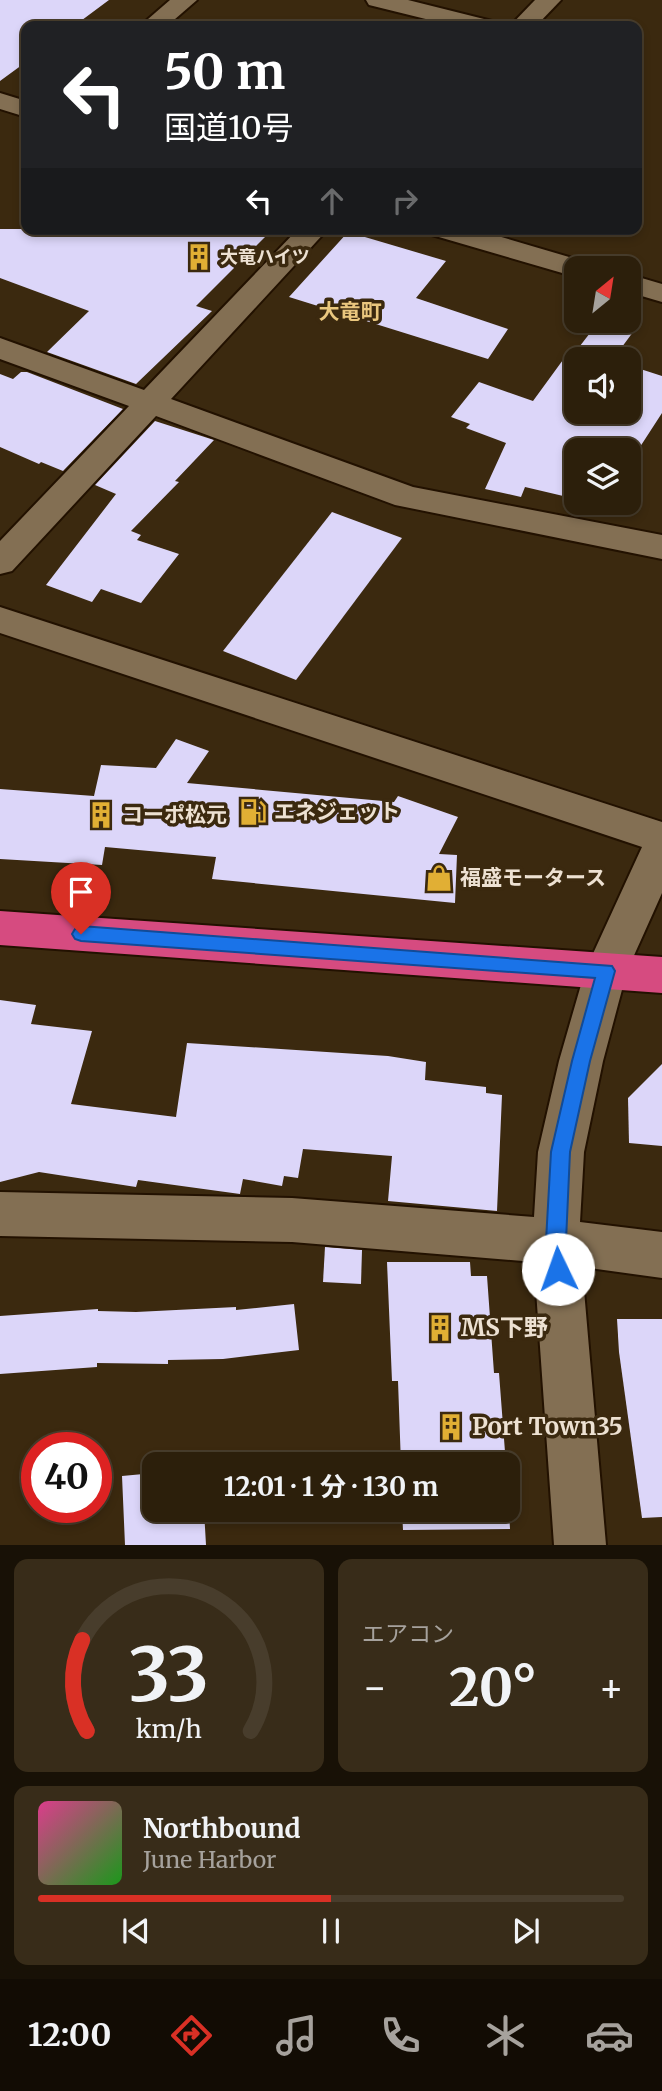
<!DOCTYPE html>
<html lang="ja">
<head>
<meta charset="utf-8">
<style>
	body { margin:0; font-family:Merriweather,"Noto Sans JP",serif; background:#382c19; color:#f1f3f6; height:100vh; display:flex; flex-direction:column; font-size:26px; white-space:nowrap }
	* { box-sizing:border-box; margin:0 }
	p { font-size:23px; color:#a6a29d }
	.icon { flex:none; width:38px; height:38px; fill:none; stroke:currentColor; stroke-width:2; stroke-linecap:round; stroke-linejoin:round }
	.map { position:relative; height:1545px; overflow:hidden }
	.side { display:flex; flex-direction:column; gap:14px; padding:14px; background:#181106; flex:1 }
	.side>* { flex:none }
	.hud { position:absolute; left:21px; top:21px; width:621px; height:214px; border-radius:14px; box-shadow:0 4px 10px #0003,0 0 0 2px #483d2c; background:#202124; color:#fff; overflow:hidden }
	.needle { width:46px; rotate:30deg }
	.tools { position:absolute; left:564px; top:256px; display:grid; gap:14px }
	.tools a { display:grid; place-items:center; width:77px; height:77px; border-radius:14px; background:#2c1f0b; box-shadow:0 4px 10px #0003,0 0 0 2px #483d2c; font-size:35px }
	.speed { position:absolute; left:21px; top:1432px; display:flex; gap:14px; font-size:35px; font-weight:700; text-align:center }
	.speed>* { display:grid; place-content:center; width:91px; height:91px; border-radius:50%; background:#2c1f0b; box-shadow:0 4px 10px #0003,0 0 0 2px #483d2c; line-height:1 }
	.speed .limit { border:10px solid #d22; background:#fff; color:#111 }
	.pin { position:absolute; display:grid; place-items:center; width:60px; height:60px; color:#fff; margin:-72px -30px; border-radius:50% 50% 50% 0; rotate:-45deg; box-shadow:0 0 7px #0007 }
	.pin .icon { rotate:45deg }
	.me { position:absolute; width:77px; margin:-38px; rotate:357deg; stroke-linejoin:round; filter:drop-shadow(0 0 5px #0008) }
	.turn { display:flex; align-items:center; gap:24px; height:147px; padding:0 28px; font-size:32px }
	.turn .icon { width:91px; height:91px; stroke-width:2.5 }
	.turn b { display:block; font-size:49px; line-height:60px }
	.lanes { display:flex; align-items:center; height:66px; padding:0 28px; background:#0003; justify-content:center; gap:35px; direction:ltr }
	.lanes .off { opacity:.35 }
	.big { font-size:52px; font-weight:700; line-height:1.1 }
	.side .tile { flex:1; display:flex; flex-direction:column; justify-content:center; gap:10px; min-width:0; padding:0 24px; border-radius:14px; background:#382c19 }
	.side .dial { align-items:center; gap:0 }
	.dial svg { height:182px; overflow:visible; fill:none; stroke:#483d2c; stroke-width:7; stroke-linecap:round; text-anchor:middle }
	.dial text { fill:#f1f3f6; stroke:none }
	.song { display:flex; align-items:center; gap:21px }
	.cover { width:84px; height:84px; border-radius:10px; background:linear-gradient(135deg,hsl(330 70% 55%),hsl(120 70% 35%)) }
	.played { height:7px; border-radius:4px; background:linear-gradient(90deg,#d93025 50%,#483d2c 50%) }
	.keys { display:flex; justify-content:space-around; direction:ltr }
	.heat { display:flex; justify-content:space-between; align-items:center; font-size:38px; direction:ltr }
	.side .tiles { flex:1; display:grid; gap:14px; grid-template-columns:1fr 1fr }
	.tile:last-child { grid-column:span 2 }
	.trip { position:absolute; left:142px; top:1452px; width:378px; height:70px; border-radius:14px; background:#2c1f0b; box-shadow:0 4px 10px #0003,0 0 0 2px #483d2c; font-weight:700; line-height:70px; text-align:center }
	.tabs { display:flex; height:112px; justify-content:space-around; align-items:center; background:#120c04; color:#a6a29d }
	.tabs .icon { width:49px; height:49px }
	.tabs .on { color:#d93025 }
	.tabs b { font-size:32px; color:#f1f3f6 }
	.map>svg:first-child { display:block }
</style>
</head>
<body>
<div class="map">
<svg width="662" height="1545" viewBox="0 0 662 1545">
	<rect width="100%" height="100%" fill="#3b290f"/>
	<g fill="#dcd6f9">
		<path d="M0 0H109L74 26H26V62L0 81Z"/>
		<path d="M0 229H273L196 306 212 311 136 384 47 352 89 311 0 278Z"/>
		<path d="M348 232 446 261 416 298 508 329 488 359 289 297Z"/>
		<path d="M600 320H642L613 359H576V411H628V365L662 376V413L638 450H576V499L525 487 521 497 485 489 506 443 466 428 470 424 451 417 479 382 533 401 568 353 573 355Z"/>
		<path d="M21 372H27L123 409 63 471 41 462 39 464 0 447V374L13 379Z"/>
		<path d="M155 421 214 440 175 481 179 482 131 531 141 535 137 540 179 554 141 603 101 589 92 602 46 585 116 494 95 485Z"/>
		<path d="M332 512 402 538 296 680 223 651Z"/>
		<path d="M176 739 209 751 187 783 394 802 398 796 458 817 439 854 457 855 455 903 212 879 216 857 105 847 102 865 0 859V789L94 796 101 765 156 768Z"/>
		<path d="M0 1000 36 1005 31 1024 92 1031 71 1104 176 1117 187 1043 388 1056 426 1062 425 1080 486 1087V1093L502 1095 497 1211 388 1201 392 1156 303 1149 298 1178 284 1176 282 1186 243 1179 240 1194 138 1180 136 1187 39 1172 0 1182Z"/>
		<path d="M662 1064V1146L629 1143 628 1098Z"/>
		<path d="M325 1247 362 1250 361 1284 323 1282Z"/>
		<path d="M387 1262H470L471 1276H487L494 1373H499L506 1465H401L398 1381H392Z"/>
		<path d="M294 1304 299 1350 223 1359 168 1360V1364L97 1363V1367L0 1374V1316L98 1309V1311L136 1312 236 1307V1310Z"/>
		<path d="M617 1319H662V1517L642 1518 619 1352Z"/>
		<path d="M154 1473V1510H204L206 1545H125L122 1476Z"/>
		<path d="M508 1492 510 1529 403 1530 402 1510H508Z"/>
	</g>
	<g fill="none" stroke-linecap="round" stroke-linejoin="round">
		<defs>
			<g id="minor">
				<path d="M170 0H197L167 26H140Z"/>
				<path d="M366 0H408L492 21 495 26H454L369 5Z"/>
				<path d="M535 0H561L536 26H510Z"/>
				<path d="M0 93 26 101V117L0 109Z"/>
				<path d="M298 229H328L171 399 413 487 662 535V559L395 505 156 416 12 571 0 574V541L129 406 0 359V338L144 390Z"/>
				<path d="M428 229H474L586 262 590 268H576V277L432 235Z"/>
				<path d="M628 274 662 284V302L628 292Z"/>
				<path d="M0 607 662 822V893L627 971 603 1061 584 1152 580 1222 662 1232V1278L582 1267 606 1545H554L534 1262 292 1242 0 1236V1192L292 1198 534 1217 538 1152 559 1061 585 971 642 847 0 633Z"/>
			</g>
			<path id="highway" d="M0 911 662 957V993L0 945Z"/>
		</defs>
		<use href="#minor" stroke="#210" stroke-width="4"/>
		<use href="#highway" stroke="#210" stroke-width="4"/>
		<use href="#minor" fill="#836f53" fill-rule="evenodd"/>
		<use href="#highway" fill="#d64b80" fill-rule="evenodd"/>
	</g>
	<path fill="#1a73e8" stroke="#114b97" stroke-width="2" d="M81 926 612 966 615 971 590 1061 570 1152 566 1241 568 1269 565 1276 558 1278 551 1276 546 1241 551 1152 572 1061 595 978 81 941 75 939 72 934 75 929Z"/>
	<defs>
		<symbol id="building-bare" viewBox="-9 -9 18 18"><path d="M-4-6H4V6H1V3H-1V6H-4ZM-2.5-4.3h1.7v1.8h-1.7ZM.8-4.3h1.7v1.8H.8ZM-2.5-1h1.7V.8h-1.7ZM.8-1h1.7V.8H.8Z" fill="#e1af34" stroke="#3b290f" stroke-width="2.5" paint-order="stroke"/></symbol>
		<symbol id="fuel-bare" viewBox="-9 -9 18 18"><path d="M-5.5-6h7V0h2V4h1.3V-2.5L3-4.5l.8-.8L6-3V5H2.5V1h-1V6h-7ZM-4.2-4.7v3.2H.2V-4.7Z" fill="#e1af34" stroke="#3b290f" stroke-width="2.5" paint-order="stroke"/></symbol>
		<symbol id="shop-bare" viewBox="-9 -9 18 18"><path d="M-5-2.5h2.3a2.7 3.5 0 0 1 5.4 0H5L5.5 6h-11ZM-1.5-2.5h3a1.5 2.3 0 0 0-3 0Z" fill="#e1af34" stroke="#3b290f" stroke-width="2.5" paint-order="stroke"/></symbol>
	</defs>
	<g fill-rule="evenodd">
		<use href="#building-bare" x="180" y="238" width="38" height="38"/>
		<use href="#fuel-bare" x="234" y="793" width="38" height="38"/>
		<use href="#building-bare" x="82" y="796" width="38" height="38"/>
		<use href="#shop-bare" x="420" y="859" width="38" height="38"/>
		<use href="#building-bare" x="421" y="1309" width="38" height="38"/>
		<use href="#building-bare" x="432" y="1408" width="38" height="38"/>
	</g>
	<g text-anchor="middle" stroke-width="7" stroke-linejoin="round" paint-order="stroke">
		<g font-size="18" font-weight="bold" fill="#ede1d2" stroke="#3b290f" text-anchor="start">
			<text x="220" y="263">大竜ハイツ</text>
		</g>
		<g font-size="21" font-weight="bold" fill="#eac77e" stroke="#3b290f">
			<text x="350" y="319">大竜町</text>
		</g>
		<g font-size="21" font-weight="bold" fill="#ede1d2" stroke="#3b290f" text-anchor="start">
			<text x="274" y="819">エネジェット</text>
			<text x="122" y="822">コーポ松元</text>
			<text x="460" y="885">福盛モータース</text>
		</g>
		<g font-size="24" font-weight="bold" fill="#ede1d2" stroke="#3b290f" text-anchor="start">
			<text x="461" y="1336">MS下野</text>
			<text x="472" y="1435">Port Town35</text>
		</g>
	</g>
</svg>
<div class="tools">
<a><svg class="needle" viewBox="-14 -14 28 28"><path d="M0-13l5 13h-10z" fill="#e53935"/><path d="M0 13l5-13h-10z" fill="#a6a29d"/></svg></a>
<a><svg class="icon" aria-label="sound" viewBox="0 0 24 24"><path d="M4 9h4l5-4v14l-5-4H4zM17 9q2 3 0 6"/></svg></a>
<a><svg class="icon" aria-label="layers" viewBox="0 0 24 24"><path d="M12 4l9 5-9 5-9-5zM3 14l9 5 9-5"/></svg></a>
</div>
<div class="speed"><div class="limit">40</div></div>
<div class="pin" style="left:81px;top:934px;background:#d93025"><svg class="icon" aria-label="arrive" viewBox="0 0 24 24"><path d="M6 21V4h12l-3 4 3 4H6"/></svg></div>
<svg class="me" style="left:558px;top:1269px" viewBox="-20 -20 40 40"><circle r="19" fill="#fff"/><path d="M0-13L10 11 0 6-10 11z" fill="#1a73e8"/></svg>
<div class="trip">12:01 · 1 分 · 130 m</div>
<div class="hud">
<div class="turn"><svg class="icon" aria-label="left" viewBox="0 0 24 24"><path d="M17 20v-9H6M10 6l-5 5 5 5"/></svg><div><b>50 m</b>国道10号</div></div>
<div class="lanes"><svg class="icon" aria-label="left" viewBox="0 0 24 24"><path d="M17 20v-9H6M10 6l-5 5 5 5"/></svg><svg class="icon off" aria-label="ahead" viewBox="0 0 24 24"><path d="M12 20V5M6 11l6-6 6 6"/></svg><svg class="icon off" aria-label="right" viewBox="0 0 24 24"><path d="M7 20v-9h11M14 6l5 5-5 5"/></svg></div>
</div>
</div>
<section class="side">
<div class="tiles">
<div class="tile dial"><svg viewBox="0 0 100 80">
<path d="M14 69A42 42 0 1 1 86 69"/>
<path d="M14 69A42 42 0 0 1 12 29" stroke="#d93025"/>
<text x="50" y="56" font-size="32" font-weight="700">33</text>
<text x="50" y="72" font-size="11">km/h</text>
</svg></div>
<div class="tile"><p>エアコン</p>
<div class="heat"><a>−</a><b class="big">20°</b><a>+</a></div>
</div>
<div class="tile">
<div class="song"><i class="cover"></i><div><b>Northbound</b><p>June Harbor</p></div></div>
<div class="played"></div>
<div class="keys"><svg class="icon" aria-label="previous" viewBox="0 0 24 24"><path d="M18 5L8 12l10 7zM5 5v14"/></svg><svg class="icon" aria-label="pause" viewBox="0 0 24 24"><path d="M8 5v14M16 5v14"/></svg><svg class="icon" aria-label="next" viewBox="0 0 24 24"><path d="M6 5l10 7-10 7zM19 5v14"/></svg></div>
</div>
</div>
</section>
<nav class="tabs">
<b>12:00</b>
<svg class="icon on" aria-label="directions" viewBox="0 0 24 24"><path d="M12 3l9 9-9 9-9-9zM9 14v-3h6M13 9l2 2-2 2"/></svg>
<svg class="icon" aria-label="music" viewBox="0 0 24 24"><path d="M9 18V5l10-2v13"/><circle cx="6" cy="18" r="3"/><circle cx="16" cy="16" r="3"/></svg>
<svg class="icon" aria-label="phone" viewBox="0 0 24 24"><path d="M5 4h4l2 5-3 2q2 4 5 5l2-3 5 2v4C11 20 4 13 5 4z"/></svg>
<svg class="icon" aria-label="climate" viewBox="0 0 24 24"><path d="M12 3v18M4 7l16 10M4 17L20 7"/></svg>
<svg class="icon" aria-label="car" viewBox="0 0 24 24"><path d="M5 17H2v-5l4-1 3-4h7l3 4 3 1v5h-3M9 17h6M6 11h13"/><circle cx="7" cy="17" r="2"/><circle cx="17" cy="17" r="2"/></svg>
</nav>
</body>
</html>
